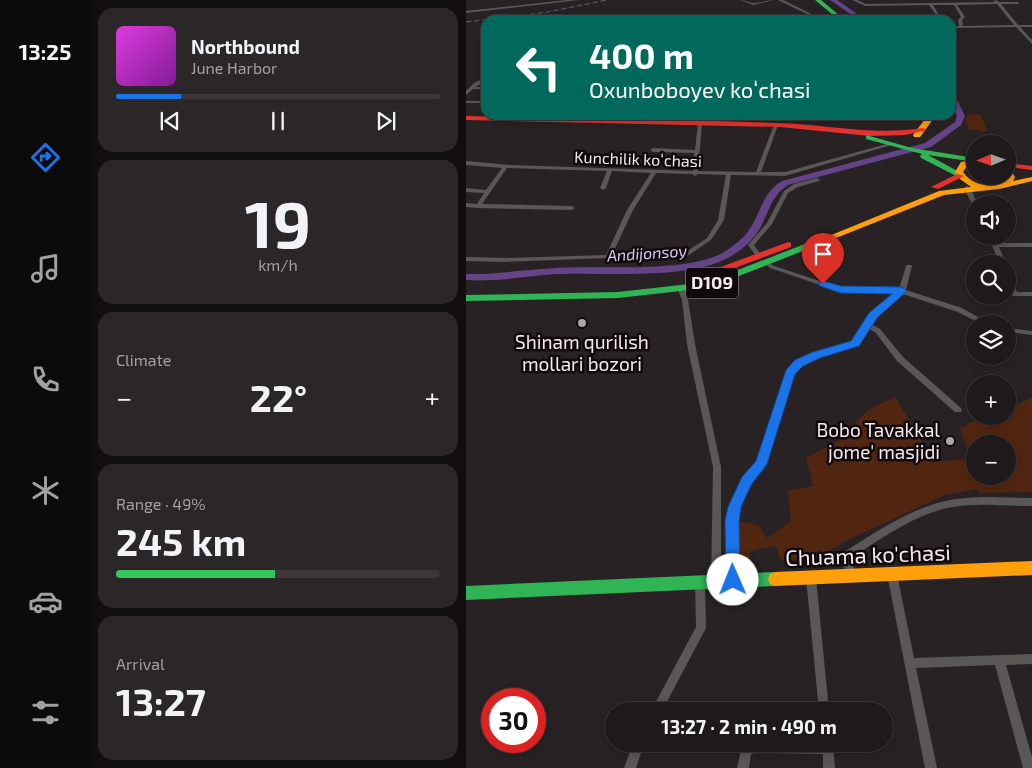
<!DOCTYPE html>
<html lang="en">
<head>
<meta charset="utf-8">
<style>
	body { margin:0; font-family:"Exo 2",sans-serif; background:#2b2728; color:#f1f3f6; height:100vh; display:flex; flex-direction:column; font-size:19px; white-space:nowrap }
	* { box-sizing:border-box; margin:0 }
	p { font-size:16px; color:#a1a1a3 }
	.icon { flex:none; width:28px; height:28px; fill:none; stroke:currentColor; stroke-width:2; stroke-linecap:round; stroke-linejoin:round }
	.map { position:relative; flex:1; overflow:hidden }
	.details { display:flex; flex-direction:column; gap:8px; padding:8px; background:#100e0f; width:376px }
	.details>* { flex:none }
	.guide { position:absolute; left:15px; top:15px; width:475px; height:105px; border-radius:15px; box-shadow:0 2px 12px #0003,0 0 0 1px #3c383a; background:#00695c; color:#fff; overflow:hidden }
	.needle { width:32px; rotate:268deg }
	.buttons { position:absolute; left:500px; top:135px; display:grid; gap:10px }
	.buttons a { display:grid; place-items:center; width:50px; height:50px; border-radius:50%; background:#1e1a1b; box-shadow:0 2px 12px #0003,0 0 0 1px #3c383a; font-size:25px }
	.speed { position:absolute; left:15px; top:688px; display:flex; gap:10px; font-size:25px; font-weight:700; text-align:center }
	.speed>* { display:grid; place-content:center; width:65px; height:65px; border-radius:50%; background:#1e1a1b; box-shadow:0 2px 12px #0003,0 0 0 1px #3c383a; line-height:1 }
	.speed .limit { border:8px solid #d22; background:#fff; color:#111 }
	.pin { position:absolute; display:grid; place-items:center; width:42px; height:42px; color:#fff; margin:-51px -21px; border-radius:50% 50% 50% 0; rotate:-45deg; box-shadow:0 0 5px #0007 }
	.pin .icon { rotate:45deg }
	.me { position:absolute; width:55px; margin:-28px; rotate:359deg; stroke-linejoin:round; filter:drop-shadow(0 0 4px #0008) }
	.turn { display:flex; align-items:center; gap:18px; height:105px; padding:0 25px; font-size:22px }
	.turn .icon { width:65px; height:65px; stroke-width:2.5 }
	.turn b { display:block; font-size:35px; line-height:42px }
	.big { font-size:38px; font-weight:700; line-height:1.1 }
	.details .tile { flex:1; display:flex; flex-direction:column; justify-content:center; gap:8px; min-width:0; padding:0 18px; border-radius:15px; background:#2b2728 }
	.details .dial { align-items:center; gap:0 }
	.dial b { font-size:65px; line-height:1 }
	.song { display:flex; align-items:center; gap:15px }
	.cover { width:60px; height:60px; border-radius:8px; background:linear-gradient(135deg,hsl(300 70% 55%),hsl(290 70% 35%)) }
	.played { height:5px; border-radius:2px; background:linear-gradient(90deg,#1a73e8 20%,#3c383a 20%) }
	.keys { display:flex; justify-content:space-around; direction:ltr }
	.heat { display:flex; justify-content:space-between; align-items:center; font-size:28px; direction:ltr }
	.charge { height:8px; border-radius:4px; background:linear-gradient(90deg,#34c759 49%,#3c383a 0) }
	.trip { position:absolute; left:139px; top:702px; width:288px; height:50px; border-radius:25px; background:#1e1a1b; box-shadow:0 2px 12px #0003,0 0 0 1px #3c383a; font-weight:700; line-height:50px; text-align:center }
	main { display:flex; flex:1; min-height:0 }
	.tabs { display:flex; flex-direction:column; width:90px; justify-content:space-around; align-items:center; background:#0c0a0b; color:#a1a1a3 }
	.tabs .icon { width:35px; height:35px }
	.tabs .active { color:#1a73e8 }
	.tabs b { font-size:22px; color:#f1f3f6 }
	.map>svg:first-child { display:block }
</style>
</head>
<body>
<main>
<nav class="tabs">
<b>13:25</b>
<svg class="icon active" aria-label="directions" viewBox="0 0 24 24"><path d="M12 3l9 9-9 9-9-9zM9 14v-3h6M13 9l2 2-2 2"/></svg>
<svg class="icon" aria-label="music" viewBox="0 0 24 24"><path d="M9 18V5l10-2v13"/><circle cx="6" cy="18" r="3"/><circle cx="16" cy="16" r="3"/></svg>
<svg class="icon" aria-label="phone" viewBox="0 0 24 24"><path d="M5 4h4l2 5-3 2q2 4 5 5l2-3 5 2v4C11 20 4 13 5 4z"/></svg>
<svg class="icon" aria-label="climate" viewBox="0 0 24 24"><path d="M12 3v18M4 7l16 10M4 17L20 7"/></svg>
<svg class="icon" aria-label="car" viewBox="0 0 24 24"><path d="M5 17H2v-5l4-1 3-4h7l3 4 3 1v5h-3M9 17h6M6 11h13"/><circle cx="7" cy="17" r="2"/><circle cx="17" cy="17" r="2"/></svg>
<svg class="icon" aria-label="filters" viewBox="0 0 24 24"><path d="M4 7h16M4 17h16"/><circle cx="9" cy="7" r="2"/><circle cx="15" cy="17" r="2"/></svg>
</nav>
<section class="details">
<div class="tile">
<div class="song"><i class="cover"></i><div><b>Northbound</b><p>June Harbor</p></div></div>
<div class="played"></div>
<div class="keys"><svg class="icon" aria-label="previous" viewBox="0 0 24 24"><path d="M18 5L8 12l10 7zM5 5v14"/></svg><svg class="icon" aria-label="pause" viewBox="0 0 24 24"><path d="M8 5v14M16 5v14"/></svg><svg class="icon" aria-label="next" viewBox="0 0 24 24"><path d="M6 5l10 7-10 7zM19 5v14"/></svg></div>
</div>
<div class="tile dial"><b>19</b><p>km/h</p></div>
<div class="tile"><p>Climate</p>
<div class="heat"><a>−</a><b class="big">22°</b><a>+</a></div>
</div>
<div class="tile"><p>Range · 49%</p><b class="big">245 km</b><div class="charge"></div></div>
<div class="tile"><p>Arrival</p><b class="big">13:27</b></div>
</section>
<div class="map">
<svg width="566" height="768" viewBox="0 0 566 768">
	<rect width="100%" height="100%" fill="#282224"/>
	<g fill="#512611" fill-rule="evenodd">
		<path d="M514 114 522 132 503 129 500 121 501 115Z"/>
		<path d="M509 165V176L536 178 524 183 506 179 501 170Z"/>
		<path d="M429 397 460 448 468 447 475 461 504 459 494 428 518 416H541V408L566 398V492L513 493 510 489 479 495 384 539 351 558 315 561 310 546 284 551V566L273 567 272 521 292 525 301 538 325 521 322 491 347 486 340 458 374 440 402 410ZM509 444H541V476H509Z"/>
	</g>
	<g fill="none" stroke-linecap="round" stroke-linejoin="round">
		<g fill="#644387" fill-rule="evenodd">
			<path d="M364 0H371L400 20H393Z"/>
			<path d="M485 94 489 96 499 116 495 125 465 147 322 185C305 196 303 212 294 228 288 239 278 248 267 255 227 281 140 272 91 274 60 276 31 282 0 280V274C31 275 60 269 91 268 137 265 223 274 260 251 268 245 277 239 283 230 295 213 296 193 316 181L459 143 489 122 491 116 485 104Z"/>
		</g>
		<g fill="#5a5757" fill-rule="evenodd">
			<path d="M101 0H113L0 13V11Z"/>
			<path d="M274 0C279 0 283 3 288 3 294 3 301 0 307 0L288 5Z"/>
			<path d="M312 0H317L358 20H353Z"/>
			<path d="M386 0H391L400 4 529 2 528 1 530 0 533 2H552L553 4H535L552 25H566V27H554L566 40V44L550 27 485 28V26H493L492 20 495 17 488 5H467L475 18 473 19 463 5 399 6ZM531 4 548 25 497 26 496 20 499 17 491 5Z"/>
			<path d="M20 77V80L10 87H20V89H7L0 95V91L8 83Z"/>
			<rect x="0" y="101" width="20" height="2"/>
			<path d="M232 123 236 124 232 171 290 172 308 125 310 124 312 125 295 172H319L424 143 429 144 319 176 265 175 258 220 245 240 223 255 38 262 0 261V257L38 258 140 255 161 210 185 173 146 171 140 188 137 190 134 188 141 171 41 168 16 204 106 206 109 208 106 210 12 208 0 207V203L11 204 18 193 0 192V188L20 190 36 168 0 165V161L44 165 227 171 228 153 187 152 184 150 187 148 229 150ZM190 173 226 174 229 176 232 174 260 175 252 220 241 238 220 252 146 255 167 210Z"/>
			<path d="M351 178 354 180 353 181 332 187 322 193 306 224 288 245 296 256 295 257H291L282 245 301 223 318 191 328 184Z"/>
			<path d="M501 186 504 188 512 204H509V206L506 204 498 188Z"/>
			<path d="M522 236H528L531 243H566V247H533L540 264H534Z"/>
			<path d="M301 261 308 266 375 288 433 289 440 266 441 265H445L446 266 440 290 496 308 524 324H515L492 312 437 294 409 318 405 324 414 329 437 357 495 408 496 410 495 412H489L431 361 410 333 402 328 392 345 353 357 336 365 327 374 299 464 284 484 272 507 270 521 272 580 270 583 267 585 264 583 262 580V521L264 507 278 478 291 462 321 371 330 361 347 353 386 341 397 325 398 322H400L405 314 430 293 375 292 304 268 298 263Z"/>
			<path d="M541 273 544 275 551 292H566V296H547L541 283Z"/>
			<path d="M213 288H217L222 300 229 344 255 467V581L253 584 250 586 247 584 245 581 247 467 221 344 216 300 212 290Z"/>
			<path d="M541 328 566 331V335L541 332Z"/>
			<path d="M522 497 566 498V506C538 506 509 502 481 508 446 516 415 539 385 558V560L391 576 389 579 386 581 383 579 375 560 378 552C410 532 442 510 479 501 493 498 508 497 522 497Z"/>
			<path d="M426 570 429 571 431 574 448 658 566 654V664L540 665 566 757V768H557L529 665 450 668 471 768H459L421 574 423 571Z"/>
			<path d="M345 573 348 575 350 578 363 711H353L340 578 342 575Z"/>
			<path d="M234 576 237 578 239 581 240 628 196 711H185L230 627 229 581 231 578Z"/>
			<path d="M167 744H178L170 768H158Z"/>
			<path d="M282 744H367L369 768H357V754L289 753 285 754 283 768H271L276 746Z"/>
		</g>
		<g fill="#30b455" fill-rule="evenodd">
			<path d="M349 0H355L379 20H373Z"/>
			<path d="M400 135 446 148 509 158V162L462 155 497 174V178H494L455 158 454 156 456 154 400 139Z"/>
			<path d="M362 235 365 236V240L242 288 152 298 0 301V295L152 292 241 282Z"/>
			<path d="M309 572 314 574 316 579 314 584 309 586 0 600V586Z"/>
		</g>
		<g fill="#ff9f0a" fill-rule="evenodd">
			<path d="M462 115H470L454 137H448L447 135Z"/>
			<path d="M509 160V164L501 166 497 172C507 186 522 187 537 183L541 176V169H544L549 177 547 181 566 177V181L533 189 478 195 365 240H359L358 238 473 191 505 187 494 179 489 172 495 162Z"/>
			<path d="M566 561V575L309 586 304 584 302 579 304 574 309 572Z"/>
		</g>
		<g fill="#e5322d" fill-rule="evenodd">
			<path d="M0 116C103 118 207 119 310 123 360 124 407 136 457 128L461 130 439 135 404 136 314 127 0 120Z"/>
			<path d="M541 163 566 166V170L541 167Z"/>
			<path d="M491 174 498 176 472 189 465 187Z"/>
			<path d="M322 242 325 243V247L234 281H228L226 279 228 277Z"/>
		</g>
		<path stroke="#646162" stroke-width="1" stroke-dasharray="5.5 2.5" stroke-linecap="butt" d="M0 22 82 12 141 0"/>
	</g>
	<path fill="#1a73e8" stroke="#114b97" d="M357 281 375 286 436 287 441 291 411 318 393 346 354 358 337 366 329 374 301 464 285 485 275 507 273 521 274 580 272 585 267 587 262 585 260 580 259 521 262 507 276 477 290 461 320 370 329 360 347 352 385 341 403 313 426 294 375 293 354 286 352 284Z"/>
	<g fill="#ada4a7" stroke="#100a0c" stroke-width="2">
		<circle cx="116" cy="323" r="5"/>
		<circle cx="484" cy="441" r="5"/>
	</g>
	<g text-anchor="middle" stroke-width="5" stroke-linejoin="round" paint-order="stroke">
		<g font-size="16" fill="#f4eaee" stroke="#100a0c">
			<text transform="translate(172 159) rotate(2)" y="6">Kunchilik koʻchasi</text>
		</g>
		<g font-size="16" font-style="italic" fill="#dccaf4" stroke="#100a0c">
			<text transform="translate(181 253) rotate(-4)" y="6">Andijonsoy</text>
		</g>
		<rect fill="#100a0c" stroke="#b0a7aa" stroke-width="1" x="220" y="267.5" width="52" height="31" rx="4"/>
		<g font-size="18" font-weight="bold" fill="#f4eaee">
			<text x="246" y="289">D109</text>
		</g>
		<g font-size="19" fill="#f4eaee" stroke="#100a0c">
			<text x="116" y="349">Shinam qurilish<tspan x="116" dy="22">mollari bozori</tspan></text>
			<text x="474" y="437" text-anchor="end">Bobo Tavakkal<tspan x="474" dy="22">jome' masjidi</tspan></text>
		</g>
		<g font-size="22" fill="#f4eaee" stroke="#100a0c">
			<text transform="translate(402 555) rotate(-2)" y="8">Chuama ko'chasi</text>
		</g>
	</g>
</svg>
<div class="buttons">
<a><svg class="needle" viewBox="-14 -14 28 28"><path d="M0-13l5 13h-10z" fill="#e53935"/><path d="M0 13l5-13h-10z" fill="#a1a1a3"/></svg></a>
<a><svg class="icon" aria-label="sound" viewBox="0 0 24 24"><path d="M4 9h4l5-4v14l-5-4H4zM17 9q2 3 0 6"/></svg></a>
<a><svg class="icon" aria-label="search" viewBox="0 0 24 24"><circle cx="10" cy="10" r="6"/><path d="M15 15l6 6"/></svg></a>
<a><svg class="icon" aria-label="layers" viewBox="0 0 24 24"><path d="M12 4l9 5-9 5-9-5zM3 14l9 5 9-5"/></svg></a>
<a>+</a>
<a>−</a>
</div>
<div class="speed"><div class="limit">30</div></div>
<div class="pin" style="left:357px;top:284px;background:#d93025"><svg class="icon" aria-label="arrive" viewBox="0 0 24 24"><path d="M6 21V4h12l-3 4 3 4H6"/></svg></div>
<svg class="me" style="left:267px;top:580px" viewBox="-20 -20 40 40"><circle r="19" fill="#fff"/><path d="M0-13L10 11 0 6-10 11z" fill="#1a73e8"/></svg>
<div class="trip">13:27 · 2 min · 490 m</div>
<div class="guide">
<div class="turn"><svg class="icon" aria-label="left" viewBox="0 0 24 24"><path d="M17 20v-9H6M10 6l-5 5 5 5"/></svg><div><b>400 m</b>Oxunboboyev koʻchasi</div></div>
</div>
</div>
</main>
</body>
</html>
